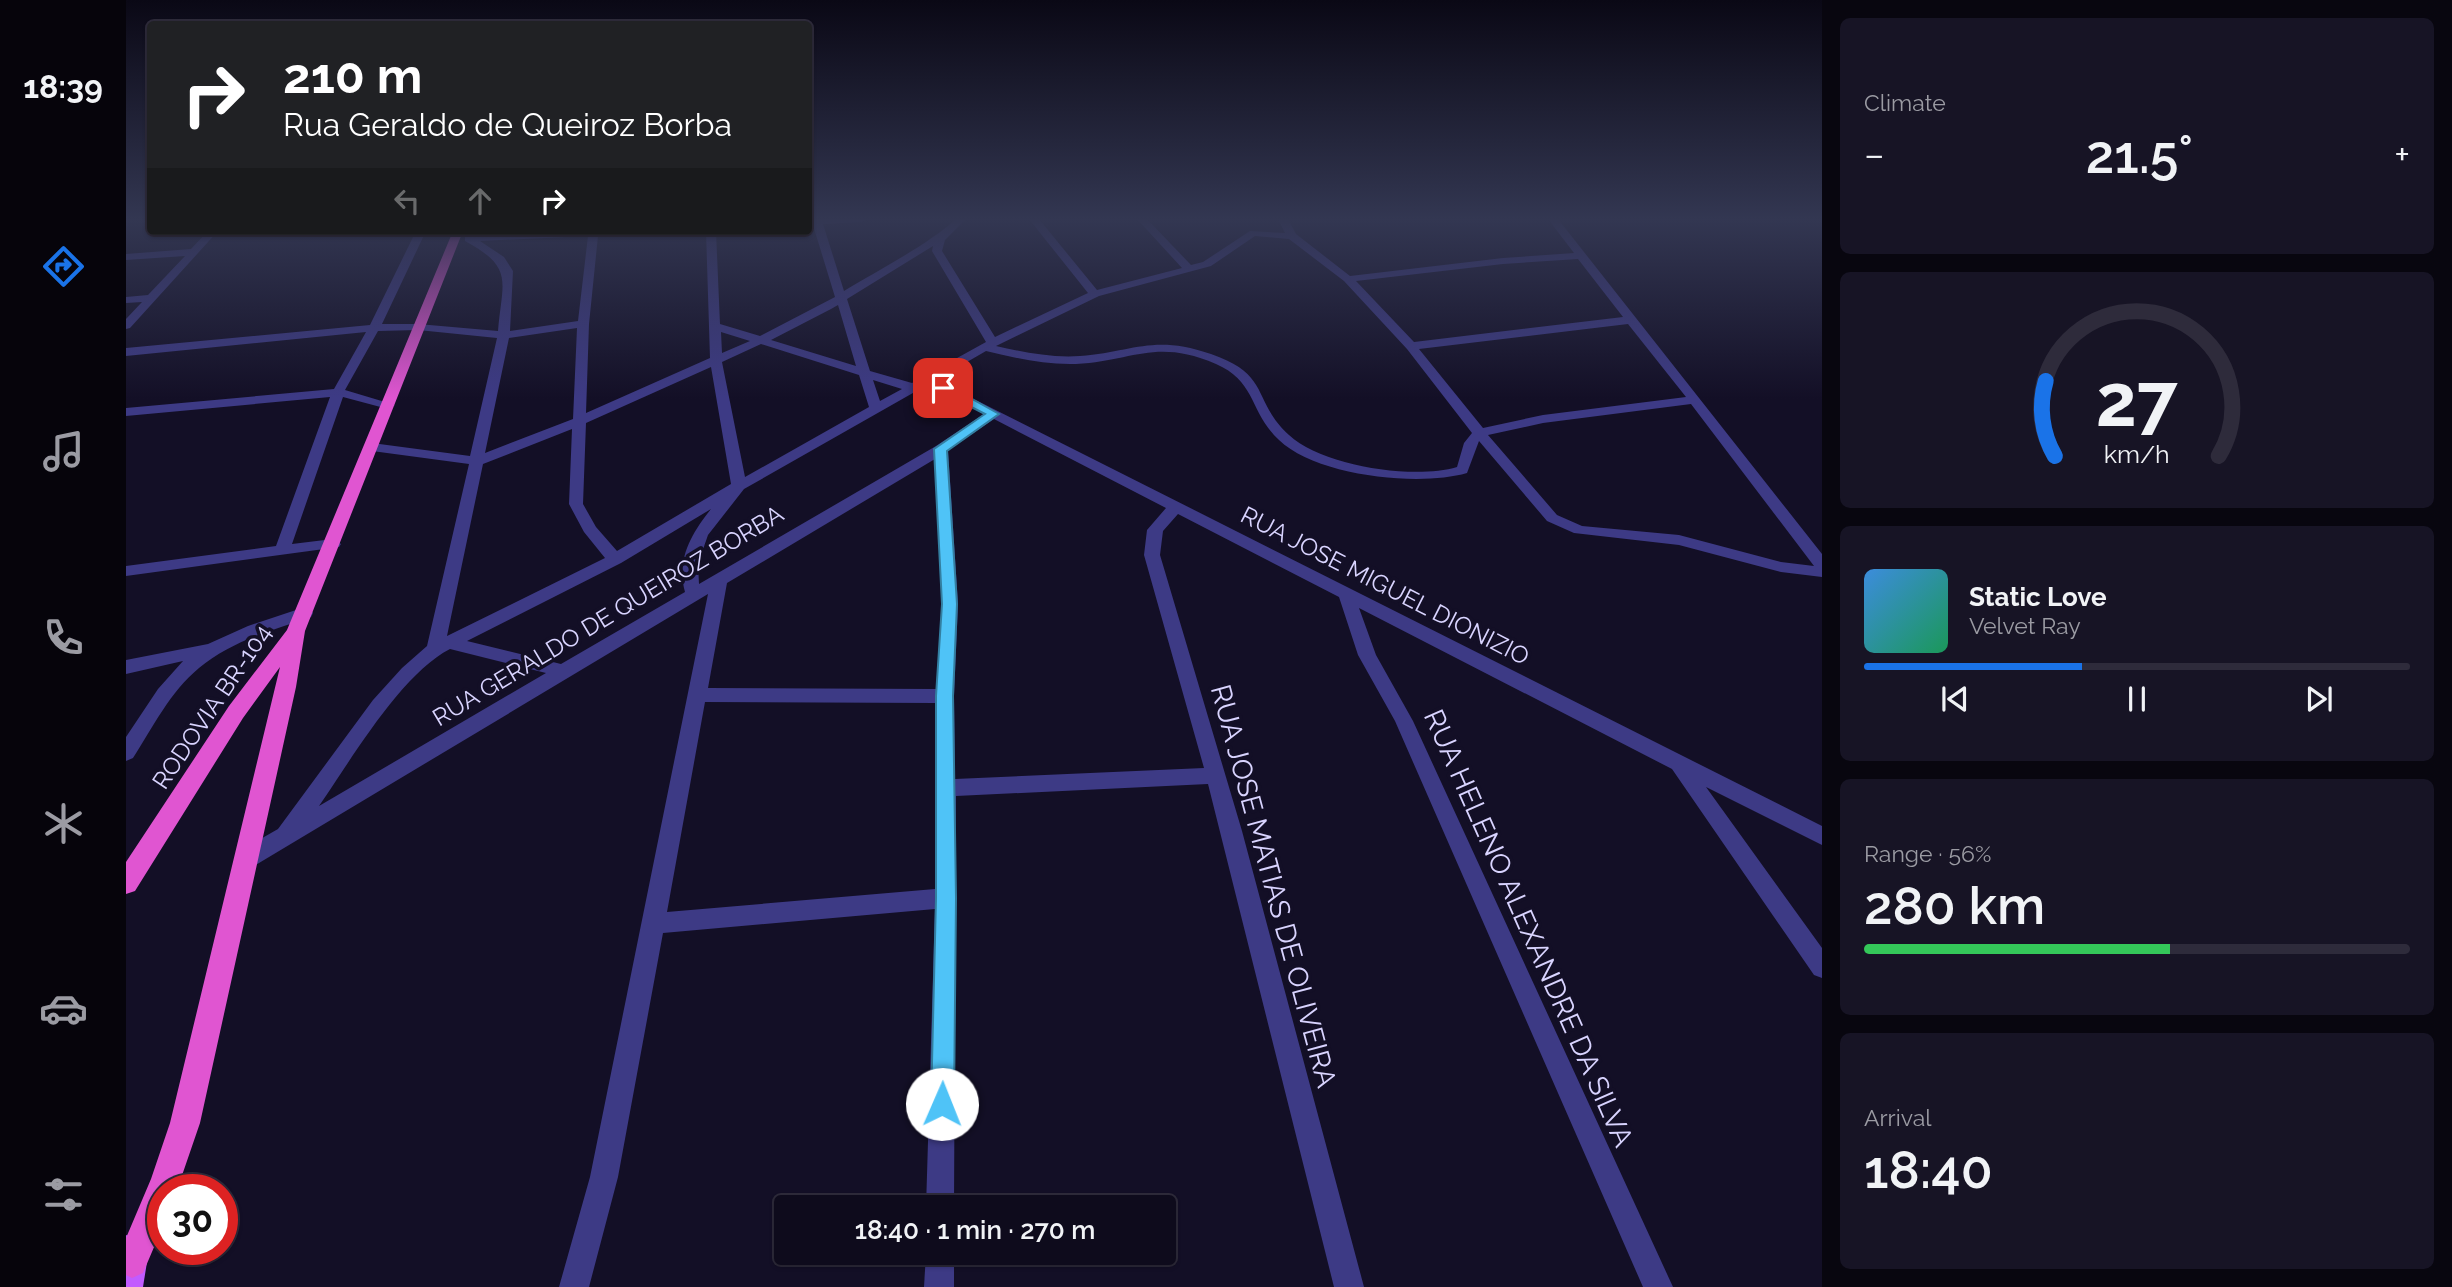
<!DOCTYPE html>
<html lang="en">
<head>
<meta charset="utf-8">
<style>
	body { margin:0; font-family:Raleway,sans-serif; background:#171425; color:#f1f3f6; height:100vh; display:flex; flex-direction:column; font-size:26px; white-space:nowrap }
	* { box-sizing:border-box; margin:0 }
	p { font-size:23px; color:#9b9ba3 }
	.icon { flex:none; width:38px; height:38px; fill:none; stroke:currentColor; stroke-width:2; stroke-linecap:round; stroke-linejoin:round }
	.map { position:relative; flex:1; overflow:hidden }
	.details { display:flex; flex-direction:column; gap:18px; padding:18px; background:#08060f; width:630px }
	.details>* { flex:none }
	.guide { position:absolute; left:21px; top:21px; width:665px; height:214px; border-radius:7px; box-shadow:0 2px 5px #0004,0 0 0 2px #2e2b3b; background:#202124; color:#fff; overflow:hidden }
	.speed { position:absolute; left:21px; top:1174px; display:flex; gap:14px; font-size:35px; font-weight:700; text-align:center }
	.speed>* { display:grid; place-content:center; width:91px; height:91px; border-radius:50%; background:#0e0b1c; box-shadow:0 2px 5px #0004,0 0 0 2px #2e2b3b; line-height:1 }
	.speed .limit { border:10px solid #d22; background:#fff; color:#111 }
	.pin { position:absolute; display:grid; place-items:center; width:60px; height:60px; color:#fff; margin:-30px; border-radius:14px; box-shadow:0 4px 10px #0006 }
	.me { position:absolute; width:77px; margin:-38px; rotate:1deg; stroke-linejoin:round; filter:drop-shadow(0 0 5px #0008) }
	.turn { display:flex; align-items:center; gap:24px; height:147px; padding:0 21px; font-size:32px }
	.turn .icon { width:91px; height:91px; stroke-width:2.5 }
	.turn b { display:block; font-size:49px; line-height:60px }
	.lanes { display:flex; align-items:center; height:66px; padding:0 21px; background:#0003; justify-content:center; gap:35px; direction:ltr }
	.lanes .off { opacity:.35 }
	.big { font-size:52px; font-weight:600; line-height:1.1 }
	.details .tile { flex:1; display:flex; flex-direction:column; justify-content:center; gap:10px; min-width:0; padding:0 24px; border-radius:10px; background:#171425 }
	.details .dial { align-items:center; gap:0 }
	.dial svg { height:182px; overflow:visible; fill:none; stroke:#2e2b3b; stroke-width:7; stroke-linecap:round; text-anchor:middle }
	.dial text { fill:#f1f3f6; stroke:none }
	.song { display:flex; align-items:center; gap:21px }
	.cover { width:84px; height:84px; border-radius:10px; background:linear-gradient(135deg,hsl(210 70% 55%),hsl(150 70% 35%)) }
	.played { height:7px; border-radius:4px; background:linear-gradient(90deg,#1a73e8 40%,#2e2b3b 40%) }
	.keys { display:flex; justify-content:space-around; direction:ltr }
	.heat { display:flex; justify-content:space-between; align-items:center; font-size:38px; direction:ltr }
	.charge { height:10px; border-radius:5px; background:linear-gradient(90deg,#34c759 56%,#2e2b3b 0) }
	.trip { position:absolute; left:648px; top:1195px; width:402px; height:70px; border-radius:7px; background:#0e0b1c; box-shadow:0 2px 5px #0004,0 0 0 2px #2e2b3b; font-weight:600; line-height:70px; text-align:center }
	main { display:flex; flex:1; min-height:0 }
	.tabs { display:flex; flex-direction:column; width:126px; justify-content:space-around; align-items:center; background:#06040b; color:#9b9ba3 }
	.tabs .icon { width:49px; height:49px }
	.tabs .active { color:#1a73e8 }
	.tabs b { font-size:32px; color:#f1f3f6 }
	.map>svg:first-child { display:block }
</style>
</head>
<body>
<main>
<nav class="tabs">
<b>18:39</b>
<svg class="icon active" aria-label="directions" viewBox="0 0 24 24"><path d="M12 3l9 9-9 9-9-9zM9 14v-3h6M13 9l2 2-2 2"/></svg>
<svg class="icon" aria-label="music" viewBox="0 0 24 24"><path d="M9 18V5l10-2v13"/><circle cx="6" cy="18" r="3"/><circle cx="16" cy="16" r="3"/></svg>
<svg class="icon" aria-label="phone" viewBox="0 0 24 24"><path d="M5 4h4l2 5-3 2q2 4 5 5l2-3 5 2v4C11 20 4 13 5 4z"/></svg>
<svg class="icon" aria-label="climate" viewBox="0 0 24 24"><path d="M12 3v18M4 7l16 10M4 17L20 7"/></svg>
<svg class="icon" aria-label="car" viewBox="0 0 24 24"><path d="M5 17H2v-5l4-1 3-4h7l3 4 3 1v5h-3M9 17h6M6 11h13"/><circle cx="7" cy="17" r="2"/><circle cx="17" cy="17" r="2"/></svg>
<svg class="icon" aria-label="filters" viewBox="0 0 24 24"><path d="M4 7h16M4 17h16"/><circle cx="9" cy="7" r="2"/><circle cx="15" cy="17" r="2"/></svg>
</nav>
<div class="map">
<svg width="1696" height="1287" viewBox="0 0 1696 1287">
	<rect width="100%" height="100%" fill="#130f26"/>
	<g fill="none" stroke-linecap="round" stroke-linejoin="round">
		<g fill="#3d3a85" fill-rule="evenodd">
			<path d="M682 219H741L736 222 697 224 718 291C754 269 800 246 830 219H840L819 240 816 251 869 337 962 293 903 219H913L971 290 1056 268 1011 219H1021L1065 265 1077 262 1124 231 1159 233 1152 219H1162L1170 234 1224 276 1377 258 1448 253 1422 219H1432L1696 554V577L1655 572 1553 545 1448 533 1421 521 1353 441 1341 473C1293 487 1190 476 1153 440 1123 412 1131 382 1090 364 1030 338 1007 361 950 364 919 365 890 358 860 351L810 380 1696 826V845L1580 787 1696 948V978L1688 975 1546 769 1233 608 1250 655 1287 721 1547 1287H1517L1269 721 1232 655 1213 597 1052 514 1037 531 1034 555 1116 831 1238 1287H1208L1082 784 830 796 828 1208H800L809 909 537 933 492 1177 463 1287H433L464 1177 582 594 128 866 120 868 112 866 109 859 112 852 152 829 247 700 276 668 301 646 343 464 246 451 239 447 246 443 344 456 371 338 292 330 252 331 219 390 269 405 262 409 217 397 166 544 207 539 215 544 213 547 0 576V566L150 546 204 397 0 416V408L208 389 240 332 0 356V348L244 325 290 231H300L256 324H292L372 331C376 281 389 268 339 241V237L446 231H511L506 234 472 236 463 324 460 413 584 358 580 231H590L594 324 634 336 709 297 687 225H682ZM462 236 452 321 384 331 387 271 378 257 354 241ZM1129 236 1163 239 1218 281 1281 349 1346 433 1338 443 1331 467C1287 480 1196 466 1163 435 1125 400 1146 375 1085 354 1027 334 1007 352 954 356 925 358 897 352 870 346L973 296 1085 266ZM807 246 806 251 860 342 786 383 744 371 721 299ZM1452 259 1497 317 1288 342 1230 281 1377 264ZM712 305 730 366 645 340 705 309ZM1502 324 1560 397 1417 415 1357 428 1293 349ZM451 328 447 419 359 453 383 338ZM595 332 624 341 596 353ZM635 344 733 375 743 407 619 477 596 362ZM585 367 605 484 491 551 470 527 457 504 460 423ZM747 380 776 389 754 401ZM801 385 858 414 810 446 573 584 572 564 582 535 618 489ZM1565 404 1688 566 1655 562 1553 535 1456 526 1431 515 1362 435 1417 423ZM868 419 1040 508 1021 530 1018 555 1078 768 829 779 828 696 832 604 822 450ZM446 429 443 504 458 532 479 558 321 636 357 464ZM809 459 816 604 810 689 582 688 601 583ZM585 509C565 534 550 560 559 592L435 664 341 641 495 563ZM324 649 420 673 193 806C225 760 275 674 324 649ZM579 702 810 703 809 889 541 912Z"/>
			<path d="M82 231H92L4 328 0 329V319L16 302 0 303V297L22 295 59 256 0 260V254L65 249Z"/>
			<path d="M179 607 185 609 187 613 185 617C147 630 105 641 73 668 44 692 27 727 7 758L0 761V737L32 689 57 661 0 674V660L82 644 122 626Z"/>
			<path d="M800 1253H828V1287H798Z"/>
		</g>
		<path fill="#c25bff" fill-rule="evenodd" d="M0 1235 10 1239 21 1262 17 1287H0Z"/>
		<path fill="#e055d1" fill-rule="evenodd" d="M327 231H337L179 631 170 687 74 1123 51 1190H37V1226L17 1273 6 1278 0 1275V1238L25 1179 44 1123 154 667 117 718 9 891 0 894V862L103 706 161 630Z"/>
	</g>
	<linearGradient id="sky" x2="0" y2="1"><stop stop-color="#0a0815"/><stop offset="0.55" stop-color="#333752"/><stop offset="1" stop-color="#333752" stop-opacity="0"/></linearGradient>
	<rect width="1696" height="399" fill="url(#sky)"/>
	<path fill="#4fc3f7" stroke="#337fa1" stroke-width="2" d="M812 385H821L873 414 821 451 831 604 827 696 830 898 828 1104 825 1113 816 1116 808 1113 805 1104 810 898V696L816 604 808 449 859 414 812 390Z"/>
	<g text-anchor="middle" stroke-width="7" stroke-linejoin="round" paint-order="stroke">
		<g font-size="24" fill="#d9d4ff" stroke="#130f26">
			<text transform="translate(1259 586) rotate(27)" y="8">RUA JOSE MIGUEL DIONIZIO</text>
			<text transform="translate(482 616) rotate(-31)" y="8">RUA GERALDO DE QUEIROZ BORBA</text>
			<text transform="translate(86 707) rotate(-56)" y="8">RODOVIA BR-104</text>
		</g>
		<g font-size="28" fill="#d9d4ff" stroke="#130f26">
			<text transform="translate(1148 886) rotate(75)" y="10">RUA JOSE MATIAS DE OLIVEIRA</text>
			<text transform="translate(1403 928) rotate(66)" y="10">RUA HELENO ALEXANDRE DA SILVA</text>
		</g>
	</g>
</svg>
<div class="speed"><div class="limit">30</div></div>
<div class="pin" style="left:817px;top:388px;background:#d93025"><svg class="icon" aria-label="arrive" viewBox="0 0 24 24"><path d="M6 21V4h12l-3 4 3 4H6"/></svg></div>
<svg class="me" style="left:816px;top:1104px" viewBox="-20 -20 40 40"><circle r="19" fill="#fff"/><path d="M0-13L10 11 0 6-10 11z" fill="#4fc3f7"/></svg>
<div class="trip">18:40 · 1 min · 270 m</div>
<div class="guide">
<div class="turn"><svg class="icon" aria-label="right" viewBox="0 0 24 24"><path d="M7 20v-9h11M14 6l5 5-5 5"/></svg><div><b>210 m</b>Rua Geraldo de Queiroz Borba</div></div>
<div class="lanes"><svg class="icon off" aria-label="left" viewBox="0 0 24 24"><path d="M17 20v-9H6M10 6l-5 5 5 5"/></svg><svg class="icon off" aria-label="ahead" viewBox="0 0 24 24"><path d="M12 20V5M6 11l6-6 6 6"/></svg><svg class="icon" aria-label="right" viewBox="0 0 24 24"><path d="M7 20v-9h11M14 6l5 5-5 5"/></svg></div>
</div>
</div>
<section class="details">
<div class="tile"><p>Climate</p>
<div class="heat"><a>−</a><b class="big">21.5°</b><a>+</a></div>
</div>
<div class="tile dial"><svg viewBox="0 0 100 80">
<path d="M14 69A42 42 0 1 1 86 69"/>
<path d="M14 69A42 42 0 0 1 10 36" stroke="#1a73e8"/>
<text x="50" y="56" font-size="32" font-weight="700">27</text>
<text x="50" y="72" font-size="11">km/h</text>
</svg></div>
<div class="tile">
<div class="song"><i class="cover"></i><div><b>Static Love</b><p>Velvet Ray</p></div></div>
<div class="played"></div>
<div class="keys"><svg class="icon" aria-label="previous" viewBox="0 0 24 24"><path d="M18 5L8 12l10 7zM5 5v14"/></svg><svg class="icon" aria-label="pause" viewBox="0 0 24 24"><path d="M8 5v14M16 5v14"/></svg><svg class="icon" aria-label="next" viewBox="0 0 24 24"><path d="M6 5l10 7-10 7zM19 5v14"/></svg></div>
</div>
<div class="tile"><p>Range · 56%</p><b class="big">280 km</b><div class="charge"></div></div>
<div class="tile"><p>Arrival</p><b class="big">18:40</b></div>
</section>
</main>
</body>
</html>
